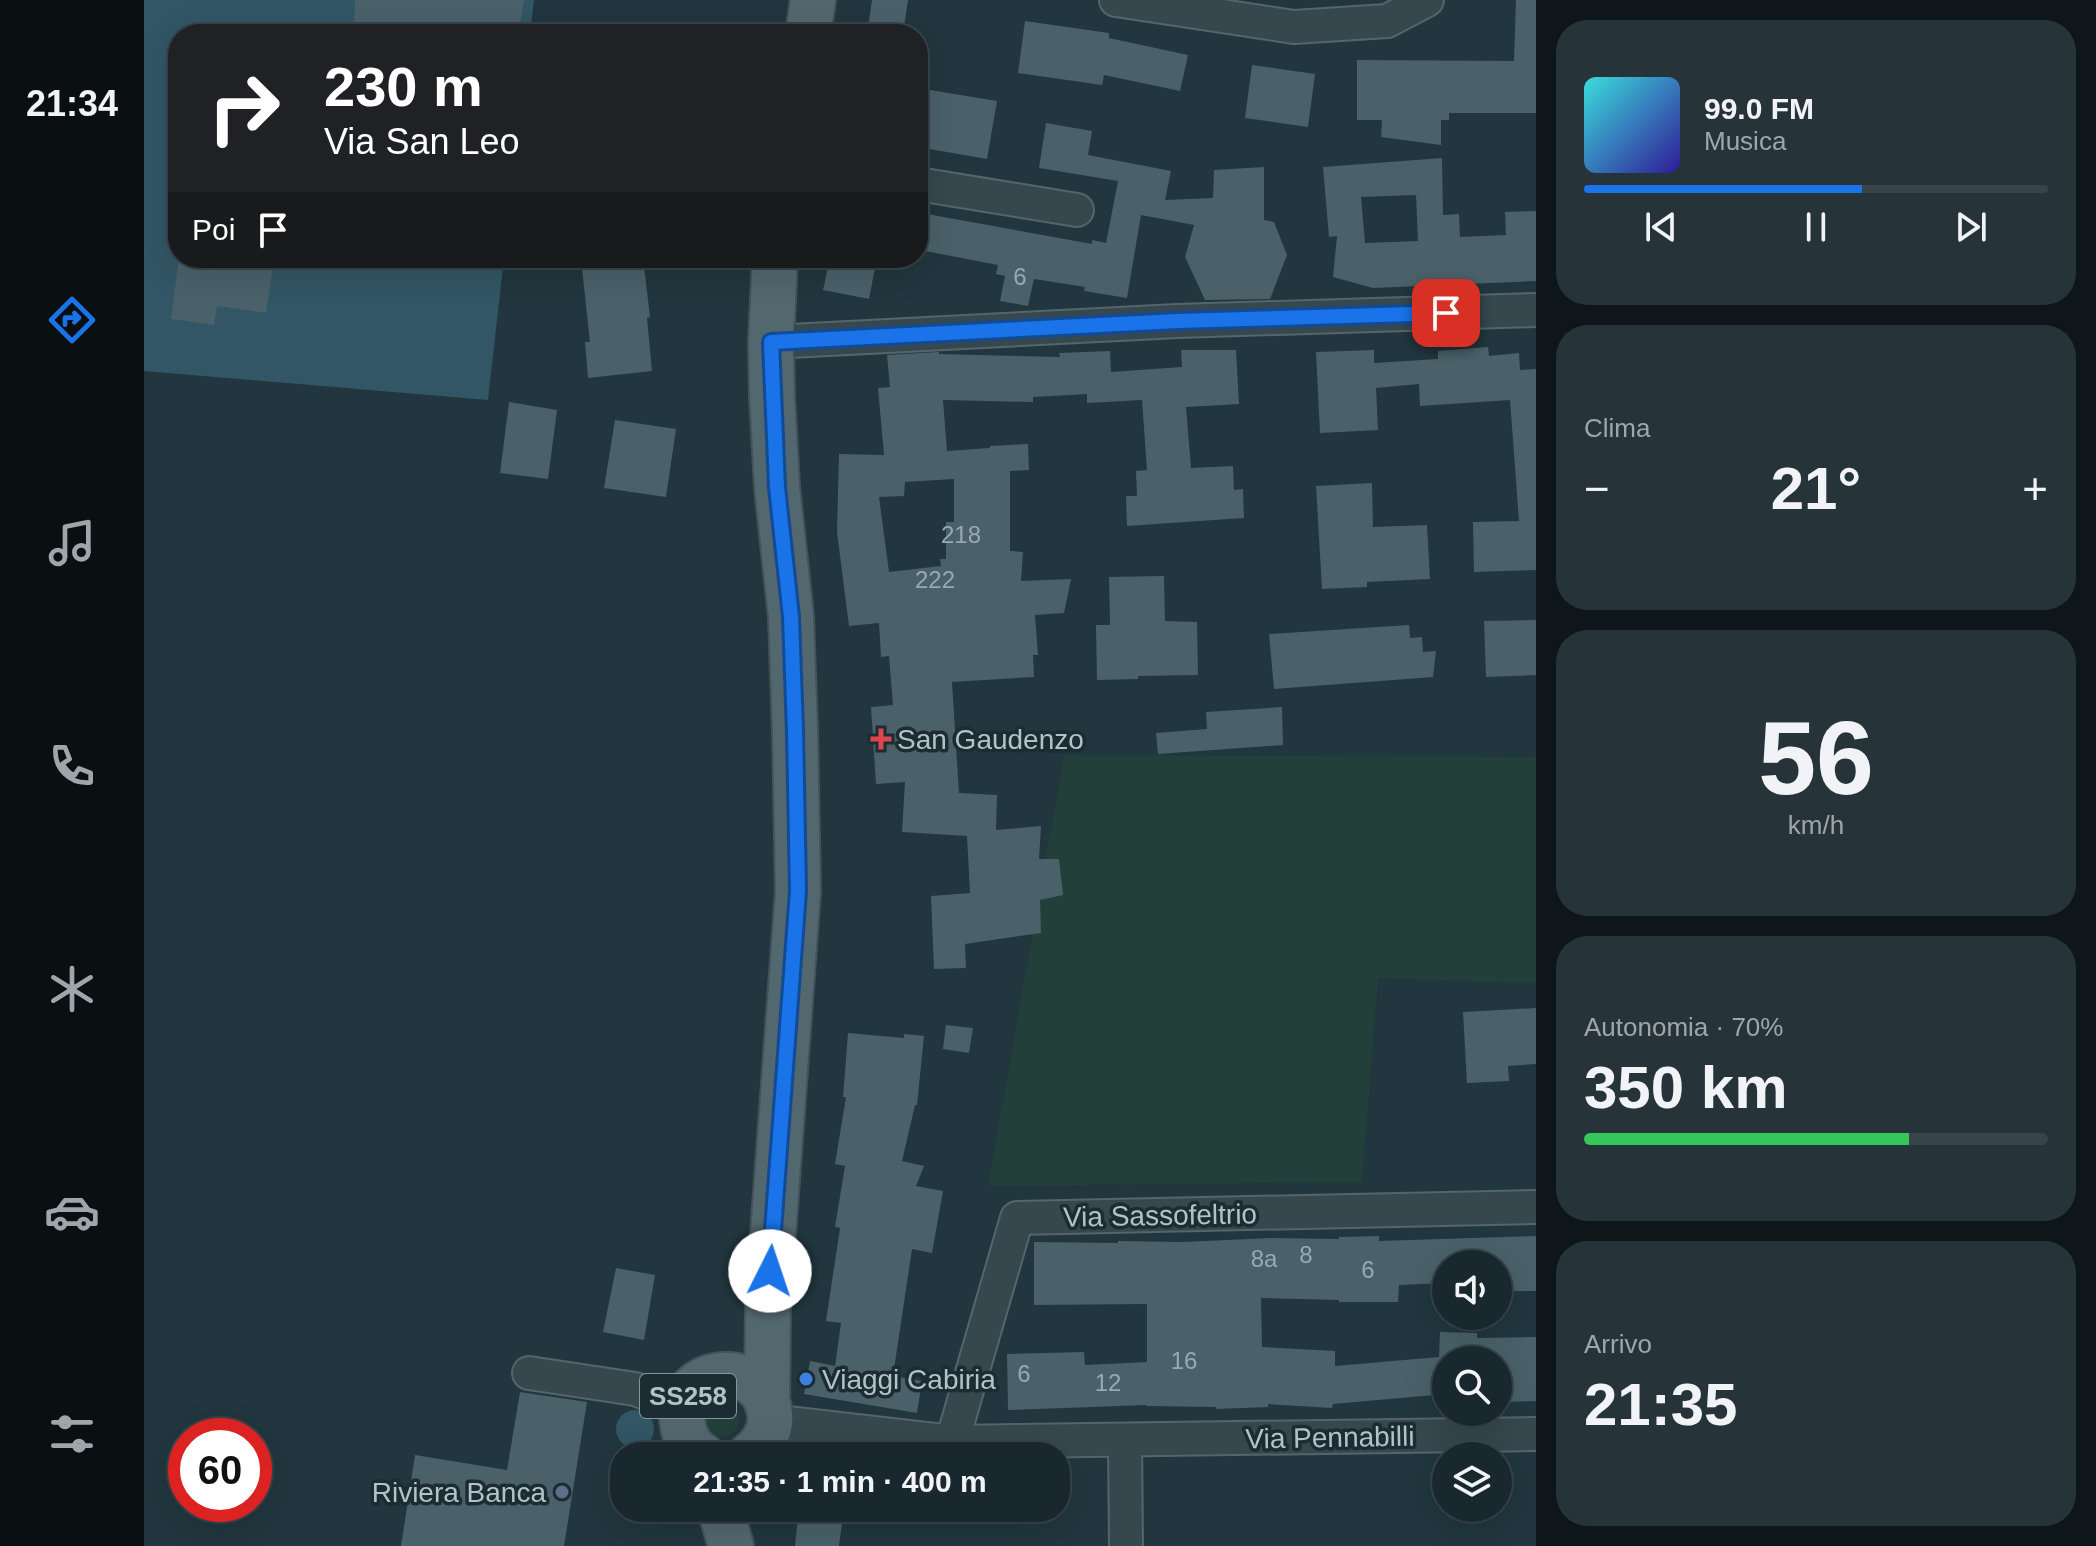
<!DOCTYPE html>
<html lang="it">
<head>
<meta charset="utf-8">
<style>
	body { margin:0; font-family:Helvetica,sans-serif; background:#26343a; color:#f1f3f6; height:100vh; display:flex; flex-direction:column; font-size:30px; white-space:nowrap }
	* { box-sizing:border-box; margin:0 }
	p { font-size:26px; color:#9fa6aa }
	.icon { flex:none; width:44px; height:44px; fill:none; stroke:currentColor; stroke-width:2; stroke-linecap:round; stroke-linejoin:round }
	.map { position:relative; flex:1; overflow:hidden }
	.details { display:flex; flex-direction:column; gap:20px; padding:20px; background:#0e1619; width:560px }
	.details>* { flex:none }
	.top-card { position:absolute; left:24px; top:24px; width:760px; height:244px; border-radius:32px; box-shadow:0 8px 32px #0002,0 0 0 2px #37444a; background:#202124; color:#fff; overflow:hidden }
	.tools { position:absolute; left:1288px; top:1250px; display:grid; gap:16px }
	.tools a { display:grid; place-items:center; width:80px; height:80px; border-radius:50%; background:#19282e; box-shadow:0 8px 32px #0002,0 0 0 2px #37444a; font-size:40px }
	.speed { position:absolute; left:24px; top:1418px; display:flex; gap:16px; font-size:40px; font-weight:700; text-align:center }
	.speed>* { display:grid; place-content:center; width:104px; height:104px; border-radius:50%; background:#19282e; box-shadow:0 8px 32px #0002,0 0 0 2px #37444a; line-height:1 }
	.speed .limit { border:12px solid #d22; background:#fff; color:#111 }
	.pin { position:absolute; display:grid; place-items:center; width:68px; height:68px; color:#fff; margin:-34px; border-radius:16px; box-shadow:0 4px 12px #0006 }
	.me { position:absolute; width:88px; margin:-44px; rotate:4deg; stroke-linejoin:round; filter:drop-shadow(0 0 6px #0008) }
	.turn { display:flex; align-items:center; gap:28px; height:168px; padding:0 24px; font-size:36px }
	.turn .icon { width:104px; height:104px; stroke-width:2.5 }
	.turn b { display:block; font-size:56px; line-height:68px }
	.then { display:flex; align-items:center; height:76px; padding:0 24px; background:#0003; gap:16px; font-size:30px }
	.big { font-size:60px; font-weight:800; line-height:1.1 }
	.details .widget { flex:1; display:flex; flex-direction:column; justify-content:center; gap:12px; min-width:0; padding:0 28px; border-radius:32px; background:#26343a }
	.details .dial { align-items:center; gap:0 }
	.dial b { font-size:104px; line-height:1 }
	.song { display:flex; align-items:center; gap:24px }
	.cover { width:96px; height:96px; border-radius:12px; background:linear-gradient(135deg,hsl(180 70% 55%),hsl(250 70% 35%)) }
	.played { height:8px; border-radius:4px; background:linear-gradient(90deg,#1a73e8 60%,#37444a 60%) }
	.keys { display:flex; justify-content:space-around; direction:ltr }
	.heat { display:flex; justify-content:space-between; align-items:center; font-size:44px; direction:ltr }
	.charge { height:12px; border-radius:6px; background:linear-gradient(90deg,#34c759 70%,#37444a 0) }
	.trip { position:absolute; left:466px; top:1442px; width:460px; height:80px; border-radius:32px; background:#19282e; box-shadow:0 8px 32px #0002,0 0 0 2px #37444a; font-weight:800; line-height:80px; text-align:center }
	main { display:flex; flex:1; min-height:0 }
	.dock { display:flex; flex-direction:column; width:144px; justify-content:space-around; align-items:center; background:#0a1012; color:#9fa6aa }
	.dock .icon { width:56px; height:56px }
	.dock .active { color:#1a73e8 }
	.dock b { font-size:36px; color:#f1f3f6 }
	.map>svg:first-child { display:block }
</style>
</head>
<body>
<main>
<nav class="dock">
<b>21:34</b>
<svg class="icon active" aria-label="directions" viewBox="0 0 24 24"><path d="M12 3l9 9-9 9-9-9zM9 14v-3h6M13 9l2 2-2 2"/></svg>
<svg class="icon" aria-label="music" viewBox="0 0 24 24"><path d="M9 18V5l10-2v13"/><circle cx="6" cy="18" r="3"/><circle cx="16" cy="16" r="3"/></svg>
<svg class="icon" aria-label="phone" viewBox="0 0 24 24"><path d="M5 4h4l2 5-3 2q2 4 5 5l2-3 5 2v4C11 20 4 13 5 4z"/></svg>
<svg class="icon" aria-label="climate" viewBox="0 0 24 24"><path d="M12 3v18M4 7l16 10M4 17L20 7"/></svg>
<svg class="icon" aria-label="car" viewBox="0 0 24 24"><path d="M5 17H2v-5l4-1 3-4h7l3 4 3 1v5h-3M9 17h6M6 11h13"/><circle cx="7" cy="17" r="2"/><circle cx="17" cy="17" r="2"/></svg>
<svg class="icon" aria-label="filters" viewBox="0 0 24 24"><path d="M4 7h16M4 17h16"/><circle cx="9" cy="7" r="2"/><circle cx="15" cy="17" r="2"/></svg>
</nav>
<div class="map">
<svg width="1392" height="1546" viewBox="0 0 1392 1546">
	<rect width="100%" height="100%" fill="#21363e"/>
	<g fill="#233f3a">
		<path d="M920 755 1392 757V983L1234 978 1218 1182 844 1186Z"/>
		<circle cx="577" cy="1419" r="18"/>
	</g>
	<g fill="#325665">
		<path d="M0 0H390L386 34H34V258H360L344 400 0 371Z"/>
		<circle cx="491" cy="1429" r="19"/>
	</g>
	<g fill="#4a616a" fill-rule="evenodd">
		<path d="M211 0H380L374 34H331L332 30 210 22Z"/>
		<path d="M728 0H764L759 34H723Z"/>
		<path d="M1372 0H1392V113H1305V120H1297V145L1237 137 1238 120H1213V60L1370 61Z"/>
		<path d="M881 21 965 33V38L1044 55 1036 91 960 75 958 85 874 73Z"/>
		<path d="M1108 65 1171 74 1164 127 1101 118Z"/>
		<path d="M774 88 853 101 843 159 774 147Z"/>
		<path d="M902 123 948 131 944 155 1027 171 1021 200 1069 198 1070 170 1120 167V220L1130 222 1143 255 1126 299 1061 300 1041 257 1050 225 997 215 983 298 940 291 941 287 890 279 884 306 856 301 861 276 852 274 854 265 776 250 783 214 948 244V240L962 243 974 181 895 168Z"/>
		<path d="M1298 158 1299 215 1315 214 1316 237 1362 235 1361 212 1392 211V281L1229 288 1189 277 1193 236 1185 237 1179 167ZM1272 195 1274 241 1221 243 1217 197Z"/>
		<path d="M35 258H130L122 313 73 306 70 325 27 319Z"/>
		<path d="M450 258H499L506 317 503 318 508 371 444 378 441 342H446L437 259Z"/>
		<path d="M686 258H733L725 299 679 290Z"/>
		<path d="M1344 347 1345 356 1375 353 1376 370 1392 369V570L1330 572 1329 522 1375 521 1366 400 1276 406 1275 384 1232 388 1234 430 1176 433 1172 352 1230 350V363L1294 359V351Z"/>
		<path d="M1037 350H1092L1095 404 1042 407 1047 468 1089 466 1090 490 1099 489 1100 518 983 526 982 496H993L992 471 1003 470 998 400 943 403V394L889 397V402L799 400 803 451 846 448V446L884 444 885 470 866 471V551L879 552 877 581 927 579 920 613 891 615 894 655H889L890 677 808 682 815 793 853 795 852 830 897 826 895 859H915L919 895 896 900 897 933 821 944 822 968 790 969 787 896 826 893 823 836 758 832 761 782 732 784 727 707 749 705 745 656 737 657 735 623 705 626 693 532 695 454 740 455 734 388 746 387 743 355 795 352V354L916 357 915 353 966 351 967 372 1038 367ZM810 479V522H802V559H796L797 566 745 572 735 497 760 496 761 482Z"/>
		<path d="M365 402 413 410 404 479 356 473Z"/>
		<path d="M471 420 532 429 522 497 460 488Z"/>
		<path d="M1228 483 1229 527 1283 525 1286 579 1223 582V587L1178 589 1172 486Z"/>
		<path d="M1020 576 1021 621 1053 622 1054 675 994 676V679L953 680 952 625H966L965 577Z"/>
		<path d="M1392 620V675L1342 677 1340 621Z"/>
		<path d="M1265 625 1266 638 1278 637 1279 652 1292 651 1289 677 1130 689 1125 634Z"/>
		<path d="M1138 707 1139 745 1014 754 1012 733 1063 729 1062 712Z"/>
		<path d="M1392 1008V1064L1364 1066 1365 1081 1323 1083 1319 1012Z"/>
		<path d="M802 1025 829 1028 825 1053 799 1049Z"/>
		<path d="M704 1033 760 1038V1034L780 1036 773 1105H771L758 1161 780 1166 772 1186 799 1191 788 1253 768 1249 749 1376 778 1381 773 1413 660 1394 666 1361 691 1366 697 1323 682 1321 696 1228 691 1227 701 1166 691 1164 702 1097H699Z"/>
		<path d="M1235 1236V1241L1392 1236V1291H1356L1357 1264H1302V1283L1255 1285 1254 1302H1195V1300L1117 1298 1118 1347 1191 1351V1366L1295 1357 1296 1332 1333 1333V1338L1392 1337V1401L1360 1402V1360H1302V1394L1189 1404 1188 1408 1124 1404V1407L1072 1409V1407L1002 1406V1405L864 1410 863 1354 940 1352 941 1365 1003 1362V1304L890 1305V1242L974 1243V1241L1039 1242 1127 1238 1195 1239V1237Z"/>
		<path d="M472 1268 511 1275 500 1340 459 1332Z"/>
		<path d="M376 1392 443 1402 420 1546H257L271 1455 363 1470Z"/>
		<path d="M662 1508H700L695 1546H651L654 1517 661 1518Z"/>
	</g>
	<g fill="none" stroke-linecap="round" stroke-linejoin="round">
		<defs>
			<g id="minor">
				<path d="M972 0 1150 27 1243 21 1283 0"/>
				<path d="M774 184 933 210"/>
				<path d="M627 342 1033 321 1392 310"/>
				<path d="M385 1373 491 1389 539 1407"/>
				<path d="M626 1421 808 1442 1392 1434"/>
				<path d="M981 1440 982 1546"/>
				<path d="M808 1442 873 1218 1392 1207"/>
			</g>
			<g id="primary">
				<path d="M664 34 669 0"/>
				<path d="M623 1402 624 1303 654 891 651 731 647 617 633 487 628 396 627 342 631 258"/>
				<path d="M559 1456C547 1449 541 1439 539 1426 527 1367 619 1354 626 1414 628 1431 618 1446 605 1456"/>
				<path d="M576 1508 587 1546"/>
			</g>
		</defs>
		<use href="#minor" stroke="#54656c" stroke-width="36"/>
		<use href="#primary" stroke="#42535a" stroke-width="48"/>
		<use href="#minor" stroke="#36474e" stroke-width="32"/>
		<use href="#primary" stroke="#53676e" stroke-width="44"/>
	</g>
	<g fill="none" stroke-linecap="round" stroke-linejoin="round">
		<defs>
			<path id="route" d="M626 1271 654 891 651 731 647 617 633 487 627 342 1033 321 1302 313"/>
		</defs>
		<use href="#route" stroke="#114b97" stroke-width="20"/>
		<use href="#route" stroke="#1a73e8" stroke-width="14"/>
	</g>
	<path fill="#e0444e" stroke="#1b2c33" stroke-width="3" d="M733 727h8v8h8v8h-8v8h-8v-8h-8v-8h8z"/>
	<circle fill="#3f7fe0" stroke="#1b2c33" stroke-width="3" cx="662" cy="1379" r="8"/>
	<circle fill="#5c6f8a" stroke="#1b2c33" stroke-width="3" cx="418" cy="1492" r="8"/>
	<g text-anchor="middle" stroke-width="7" stroke-linejoin="round" paint-order="stroke">
		<g font-size="24" fill="#97aab1">
			<text x="876" y="285">6</text>
			<text x="817" y="543">218</text>
			<text x="791" y="588">222</text>
			<text x="1162" y="1263">8</text>
			<text x="1120" y="1267">8a</text>
			<text x="1224" y="1278">6</text>
			<text x="1040" y="1369">16</text>
			<text x="880" y="1382">6</text>
			<text x="964" y="1391">12</text>
		</g>
		<rect fill="#1b2c33" stroke="#84959c" stroke-width="2" x="496" y="1374" width="96" height="44" rx="6"/>
		<g font-size="26" font-weight="bold" fill="#b1c2c9">
			<text x="544" y="1405">SS258</text>
		</g>
		<g font-size="28" fill="#b1c2c9" stroke="#1b2c33" text-anchor="start">
			<text x="753" y="749">San Gaudenzo</text>
			<text x="678" y="1389">Viaggi Cabiria</text>
			<text x="402" y="1502" text-anchor="end">Riviera Banca</text>
		</g>
		<g font-size="28" fill="#b1c2c9" stroke="#1b2c33">
			<text transform="translate(1016 1215) rotate(-1)" y="10">Via Sassofeltrio</text>
			<text transform="translate(1186 1437) rotate(-1)" y="10">Via Pennabilli</text>
		</g>
	</g>
</svg>
<div class="tools">
<a><svg class="icon" aria-label="sound" viewBox="0 0 24 24"><path d="M4 9h4l5-4v14l-5-4H4zM17 9q2 3 0 6"/></svg></a>
<a><svg class="icon" aria-label="search" viewBox="0 0 24 24"><circle cx="10" cy="10" r="6"/><path d="M15 15l6 6"/></svg></a>
<a><svg class="icon" aria-label="layers" viewBox="0 0 24 24"><path d="M12 4l9 5-9 5-9-5zM3 14l9 5 9-5"/></svg></a>
</div>
<div class="speed"><div class="limit">60</div></div>
<div class="pin" style="left:1302px;top:313px;background:#d93025"><svg class="icon" aria-label="arrive" viewBox="0 0 24 24"><path d="M6 21V4h12l-3 4 3 4H6"/></svg></div>
<svg class="me" style="left:626px;top:1271px" viewBox="-20 -20 40 40"><circle r="19" fill="#fff"/><path d="M0-13L10 11 0 6-10 11z" fill="#1a73e8"/></svg>
<div class="trip">21:35 · 1 min · 400 m</div>
<div class="top-card">
<div class="turn"><svg class="icon" aria-label="right" viewBox="0 0 24 24"><path d="M7 20v-9h11M14 6l5 5-5 5"/></svg><div><b>230 m</b>Via San Leo</div></div>
<div class="then">Poi<svg class="icon" aria-label="arrive" viewBox="0 0 24 24"><path d="M6 21V4h12l-3 4 3 4H6"/></svg></div>
</div>
</div>
<section class="details">
<div class="widget">
<div class="song"><i class="cover"></i><div><b>99.0 FM</b><p>Musica</p></div></div>
<div class="played"></div>
<div class="keys"><svg class="icon" aria-label="previous" viewBox="0 0 24 24"><path d="M18 5L8 12l10 7zM5 5v14"/></svg><svg class="icon" aria-label="pause" viewBox="0 0 24 24"><path d="M8 5v14M16 5v14"/></svg><svg class="icon" aria-label="next" viewBox="0 0 24 24"><path d="M6 5l10 7-10 7zM19 5v14"/></svg></div>
</div>
<div class="widget"><p>Clima</p>
<div class="heat"><a>−</a><b class="big">21°</b><a>+</a></div>
</div>
<div class="widget dial"><b>56</b><p>km/h</p></div>
<div class="widget"><p>Autonomia · 70%</p><b class="big">350 km</b><div class="charge"></div></div>
<div class="widget"><p>Arrivo</p><b class="big">21:35</b></div>
</section>
</main>
</body>
</html>
